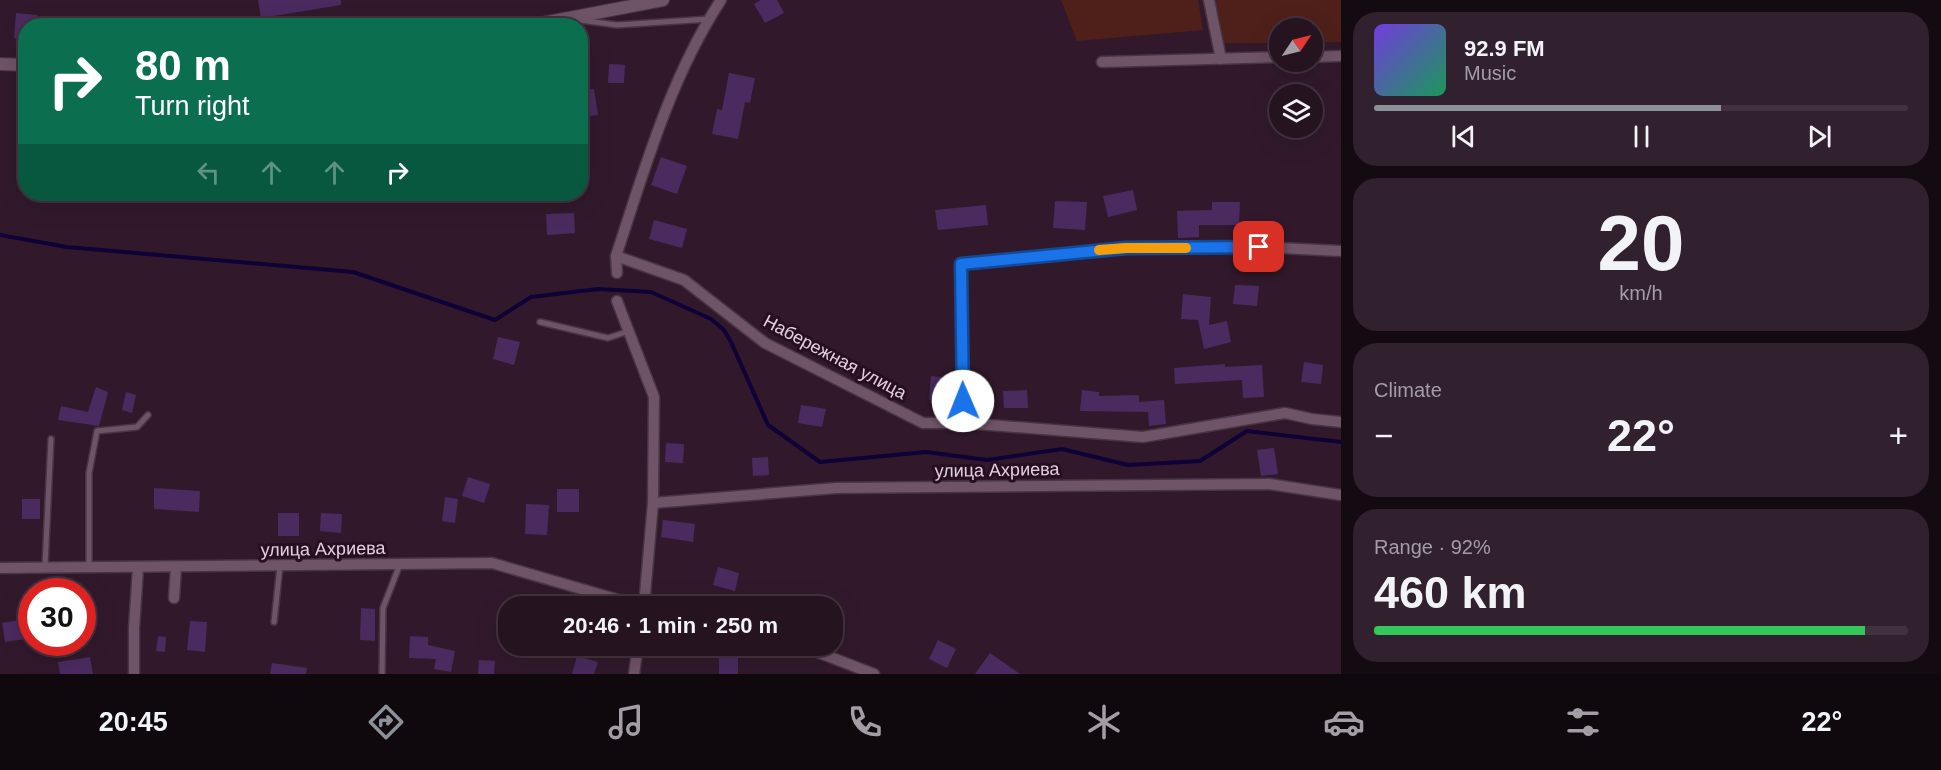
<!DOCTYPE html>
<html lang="en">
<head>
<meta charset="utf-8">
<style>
	body { margin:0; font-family:Arial,sans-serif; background:#31202d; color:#f1f3f6; height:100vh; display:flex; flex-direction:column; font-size:22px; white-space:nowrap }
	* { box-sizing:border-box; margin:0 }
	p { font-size:20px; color:#a39ea5 }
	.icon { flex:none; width:33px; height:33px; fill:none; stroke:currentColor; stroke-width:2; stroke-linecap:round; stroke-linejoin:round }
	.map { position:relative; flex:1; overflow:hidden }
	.panel { display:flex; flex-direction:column; gap:12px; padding:12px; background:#140a12; width:600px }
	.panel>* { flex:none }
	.top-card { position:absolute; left:18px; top:18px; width:570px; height:183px; border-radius:24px; box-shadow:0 6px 24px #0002,0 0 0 2px #42323e; background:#0b6e4f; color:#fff; overflow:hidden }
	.needle { width:39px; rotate:55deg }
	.controls { position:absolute; left:1269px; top:18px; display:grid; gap:12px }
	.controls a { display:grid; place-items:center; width:54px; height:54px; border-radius:50%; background:#251320; box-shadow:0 6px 24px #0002,0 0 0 2px #42323e; font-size:30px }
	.speed { position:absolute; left:18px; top:578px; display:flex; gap:12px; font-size:30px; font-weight:700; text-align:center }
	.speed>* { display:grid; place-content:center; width:78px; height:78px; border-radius:50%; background:#251320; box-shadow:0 6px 24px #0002,0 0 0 2px #42323e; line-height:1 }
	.speed .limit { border:9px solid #d22; background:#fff; color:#111 }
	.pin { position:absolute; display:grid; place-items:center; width:51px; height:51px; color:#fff; margin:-26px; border-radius:12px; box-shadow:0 3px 9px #0006 }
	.me { position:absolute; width:66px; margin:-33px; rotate:359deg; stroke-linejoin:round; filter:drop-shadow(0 0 4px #0008) }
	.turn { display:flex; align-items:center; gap:21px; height:126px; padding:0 18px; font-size:27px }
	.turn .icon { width:78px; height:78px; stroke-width:2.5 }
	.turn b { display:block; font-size:42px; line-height:51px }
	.lanes { display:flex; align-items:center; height:57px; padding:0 18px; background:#0003; justify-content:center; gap:30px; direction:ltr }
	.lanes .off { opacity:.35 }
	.big { font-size:45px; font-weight:700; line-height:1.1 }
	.panel .widget { flex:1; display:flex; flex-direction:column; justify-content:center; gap:9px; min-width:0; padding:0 21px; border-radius:24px; background:#31202d }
	.panel .dial { align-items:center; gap:0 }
	.dial b { font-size:78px; line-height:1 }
	.song { display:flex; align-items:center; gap:18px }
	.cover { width:72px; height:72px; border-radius:9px; background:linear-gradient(135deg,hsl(260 70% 55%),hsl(150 70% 35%)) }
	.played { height:6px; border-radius:3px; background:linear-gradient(90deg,#8c9099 65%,#42323e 65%) }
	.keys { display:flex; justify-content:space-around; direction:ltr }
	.heat { display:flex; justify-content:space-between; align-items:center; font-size:33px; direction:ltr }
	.charge { height:9px; border-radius:4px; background:linear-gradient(90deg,#34c759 92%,#42323e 0) }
	.trip { position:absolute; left:498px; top:596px; width:345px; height:60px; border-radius:24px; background:#251320; box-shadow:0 6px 24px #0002,0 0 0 2px #42323e; font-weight:700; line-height:60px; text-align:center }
	.tab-bar { display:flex; height:96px; justify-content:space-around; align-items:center; background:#0f080d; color:#a39ea5 }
	.tab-bar .icon { width:42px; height:42px }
	.tab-bar .current { color:#8c9099 }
	.tab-bar b { font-size:27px; color:#f1f3f6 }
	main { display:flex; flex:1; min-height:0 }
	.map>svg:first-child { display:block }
</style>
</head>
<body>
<main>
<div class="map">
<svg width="1341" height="674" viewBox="0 0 1341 674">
	<rect width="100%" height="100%" fill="#31192b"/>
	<g fill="#4f2019">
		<path d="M1061 0H1198L1203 30 1077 41Z"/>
		<path d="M1216 0H1341V42H1313L1312 28H1280L1279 43H1224Z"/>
	</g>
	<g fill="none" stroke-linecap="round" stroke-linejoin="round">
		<path stroke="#0f0137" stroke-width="4" d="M0 235 67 247 353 272 495 320 531 297 598 289 651 292 711 319 724 330 731 342 768 425 820 462 926 452 987 460 1062 449 1128 465 1200 461 1247 431 1341 442"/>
	</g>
	<g fill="#4b2a60">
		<path d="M258 0H341V5L261 18Z"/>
		<path d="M761 0H777L784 13 765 23 754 4Z"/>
		<path d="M16 13 37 15V26H26V39L14 38Z"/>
		<path d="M609 64 625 65 624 83H608Z"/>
		<path d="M729 73 755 78 750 103 745 102 738 139 712 134 717 109 722 110Z"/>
		<path d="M594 89 598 115 580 117V90Z"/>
		<path d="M661 157 687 166 677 194 651 185Z"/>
		<path d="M1133 190 1137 210 1108 217 1103 196Z"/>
		<path d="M1055 201 1087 202 1085 230 1053 228Z"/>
		<path d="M1212 202H1240L1239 225H1199V237L1178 238 1177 211 1212 210Z"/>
		<path d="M986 205 988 225 938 230 935 210Z"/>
		<path d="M574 213 575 233 547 235 546 214Z"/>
		<path d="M654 220 687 229 682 248 649 239Z"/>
		<path d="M1235 285 1259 286 1257 306 1233 304Z"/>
		<path d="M1183 294 1211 297 1209 325 1227 321 1231 342 1204 349 1198 320 1181 319Z"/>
		<path d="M498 337 520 342 514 365 493 359Z"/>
		<path d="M1304 362 1323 365 1321 384 1301 382Z"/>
		<path d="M1225 364V367L1262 365 1264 397 1243 398 1242 380 1175 384 1174 368Z"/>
		<path d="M931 376 952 378 951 402 929 400Z"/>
		<path d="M96 387 108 392 99 426 58 420 61 406 88 412Z"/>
		<path d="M1027 390 1028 408H1004L1003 391Z"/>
		<path d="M1082 390 1099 392V396L1139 395V402L1164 400 1166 424 1149 426 1148 412 1080 411Z"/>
		<path d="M126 392 136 395 132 413 122 410Z"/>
		<path d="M801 405 826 409 822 427 798 423Z"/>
		<path d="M666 443 684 444 683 463 665 462Z"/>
		<path d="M1274 448 1278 474 1261 476 1257 450Z"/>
		<path d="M768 457 769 475 753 476 752 458Z"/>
		<path d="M468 477 490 484 484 503 462 496Z"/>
		<path d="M154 488 200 491 199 512 154 509Z"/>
		<rect x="557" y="489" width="22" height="23"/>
		<path d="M445 497 458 499 455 523 442 521Z"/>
		<rect x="22" y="499" width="18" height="20"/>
		<path d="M526 504 549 505 547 535 525 534Z"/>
		<rect x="278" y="513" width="21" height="23"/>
		<path d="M321 513 342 514 341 533 320 531Z"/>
		<path d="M663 520 695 524 693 542 661 537Z"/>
		<path d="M718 567 739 573 735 591 713 585Z"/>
		<path d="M361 608 375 609V641L360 640Z"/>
		<path d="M32 618V638L5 642 2 623Z"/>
		<path d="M190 621 207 622 205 652 187 650Z"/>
		<path d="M158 636 166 637 165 652 156 651Z"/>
		<path d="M410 636 428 637V645L455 651 451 672 434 669 436 659 409 658Z"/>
		<path d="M938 640 956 649 947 668 929 659Z"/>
		<path d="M526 645H554L553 654 526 651Z"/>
		<path d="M990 653 1020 674H975Z"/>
		<path d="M577 656 598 662 594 674H572Z"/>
		<rect x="719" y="656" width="19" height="18"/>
		<path d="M90 657 93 674H60L58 662Z"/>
		<path d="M479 660 495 661 494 674H478Z"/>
		<path d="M272 663 307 668 306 674H270Z"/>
	</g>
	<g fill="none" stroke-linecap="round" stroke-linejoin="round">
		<defs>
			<g id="service">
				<path d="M580 20 617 25 709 19"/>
				<path d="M540 322 608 338 629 331"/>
				<path d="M45 566 51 439"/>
				<path d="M89 567V473L97 431 137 427 148 415"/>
				<path d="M274 622 280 566"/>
				<path d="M382 674 383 608 400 564"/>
			</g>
			<g id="minor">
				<path d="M1209 0 1221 59"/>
				<path d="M1312 57 1341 56"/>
				<path d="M1102 62 1280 57"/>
				<path d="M616 256 684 280 765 343 923 423H964L1143 437 1285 413 1312 419 1341 422"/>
				<path d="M617 273 616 256C645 168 670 78 721 0"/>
				<path d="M617 301 654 397 653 503 644 606"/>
				<path d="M964 423 961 264 1126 248 1259 247 1341 251"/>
				<path d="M653 503 836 488 1269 484 1341 495"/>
				<path d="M0 568 492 563 640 606"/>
				<path d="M174 598 176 567"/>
				<path d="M799 645 874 674"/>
				<path d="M134 674V628L138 568"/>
				<path d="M634 674 638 645"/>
			</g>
			<g id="tertiary">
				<path d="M527 26 663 0"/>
				<path d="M0 64 26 65"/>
			</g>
		</defs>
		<use href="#service" stroke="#483543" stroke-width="8"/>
		<use href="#minor" stroke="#483543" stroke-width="13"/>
		<use href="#tertiary" stroke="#483543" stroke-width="14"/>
		<use href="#service" stroke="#6f5367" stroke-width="5"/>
		<use href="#minor" stroke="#6f5367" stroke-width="10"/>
		<use href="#tertiary" stroke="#6f5367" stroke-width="12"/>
	</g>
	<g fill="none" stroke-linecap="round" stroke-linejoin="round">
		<defs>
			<path id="route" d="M963 401 961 264 1126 248 1259 247"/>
		</defs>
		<use href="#route" stroke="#114b97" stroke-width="15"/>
		<use href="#route" stroke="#1a73e8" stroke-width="10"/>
		<path stroke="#f59e0b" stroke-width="10" d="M1099 250 1126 248H1186"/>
	</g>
	<g text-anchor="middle" stroke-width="6" stroke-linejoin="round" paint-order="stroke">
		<g font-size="18" fill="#e1d0dc" stroke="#270f21">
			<text transform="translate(835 357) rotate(28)" y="6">Набережная улица</text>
			<text transform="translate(997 470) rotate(-1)" y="6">улица Ахриева</text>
			<text transform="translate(323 549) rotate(-1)" y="6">улица Ахриева</text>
		</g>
	</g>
</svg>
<div class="controls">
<a><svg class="needle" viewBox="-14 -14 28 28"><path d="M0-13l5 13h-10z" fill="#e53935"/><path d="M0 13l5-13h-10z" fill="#a39ea5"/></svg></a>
<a><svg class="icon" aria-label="layers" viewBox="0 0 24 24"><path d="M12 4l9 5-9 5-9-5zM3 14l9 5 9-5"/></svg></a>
</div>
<div class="speed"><div class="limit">30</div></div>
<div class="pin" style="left:1259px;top:247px;background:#d93025"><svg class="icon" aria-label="arrive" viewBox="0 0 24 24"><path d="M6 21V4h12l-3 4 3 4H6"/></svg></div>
<svg class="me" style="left:963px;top:401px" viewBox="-20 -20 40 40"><circle r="19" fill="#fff"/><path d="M0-13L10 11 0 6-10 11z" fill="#1a73e8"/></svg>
<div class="trip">20:46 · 1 min · 250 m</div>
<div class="top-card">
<div class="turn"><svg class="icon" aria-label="right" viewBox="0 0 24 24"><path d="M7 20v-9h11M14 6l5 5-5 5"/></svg><div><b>80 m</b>Turn right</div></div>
<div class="lanes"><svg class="icon off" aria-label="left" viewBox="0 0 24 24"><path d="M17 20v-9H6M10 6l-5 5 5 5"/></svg><svg class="icon off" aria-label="ahead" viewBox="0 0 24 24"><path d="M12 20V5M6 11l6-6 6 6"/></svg><svg class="icon off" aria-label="ahead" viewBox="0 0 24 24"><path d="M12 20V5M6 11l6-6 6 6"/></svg><svg class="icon" aria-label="right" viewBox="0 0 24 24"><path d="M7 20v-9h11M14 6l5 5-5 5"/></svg></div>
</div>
</div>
<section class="panel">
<div class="widget">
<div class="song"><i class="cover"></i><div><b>92.9 FM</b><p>Music</p></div></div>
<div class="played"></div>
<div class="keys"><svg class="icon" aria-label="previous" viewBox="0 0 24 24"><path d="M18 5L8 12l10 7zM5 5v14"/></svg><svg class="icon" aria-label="pause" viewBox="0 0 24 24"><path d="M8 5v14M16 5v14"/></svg><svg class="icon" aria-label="next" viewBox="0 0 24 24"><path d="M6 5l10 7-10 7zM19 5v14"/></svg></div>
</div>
<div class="widget dial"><b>20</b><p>km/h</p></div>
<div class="widget"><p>Climate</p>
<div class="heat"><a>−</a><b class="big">22°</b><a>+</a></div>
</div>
<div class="widget"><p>Range · 92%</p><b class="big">460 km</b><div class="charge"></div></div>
</section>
</main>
<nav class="tab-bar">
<b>20:45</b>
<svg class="icon current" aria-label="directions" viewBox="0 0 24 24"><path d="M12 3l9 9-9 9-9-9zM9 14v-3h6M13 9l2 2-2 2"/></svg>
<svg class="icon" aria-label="music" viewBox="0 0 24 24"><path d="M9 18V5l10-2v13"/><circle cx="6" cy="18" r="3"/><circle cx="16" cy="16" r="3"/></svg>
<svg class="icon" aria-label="phone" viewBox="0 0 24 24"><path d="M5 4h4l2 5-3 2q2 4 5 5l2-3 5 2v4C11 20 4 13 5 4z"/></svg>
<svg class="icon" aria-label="climate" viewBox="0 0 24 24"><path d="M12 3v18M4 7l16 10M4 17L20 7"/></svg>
<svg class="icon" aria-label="car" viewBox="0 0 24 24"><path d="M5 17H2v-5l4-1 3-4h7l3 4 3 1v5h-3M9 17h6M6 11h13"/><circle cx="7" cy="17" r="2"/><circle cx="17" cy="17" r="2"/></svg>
<svg class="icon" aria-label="filters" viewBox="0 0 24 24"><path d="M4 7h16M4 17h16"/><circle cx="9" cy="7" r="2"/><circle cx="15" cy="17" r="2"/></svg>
<b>22°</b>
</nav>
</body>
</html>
